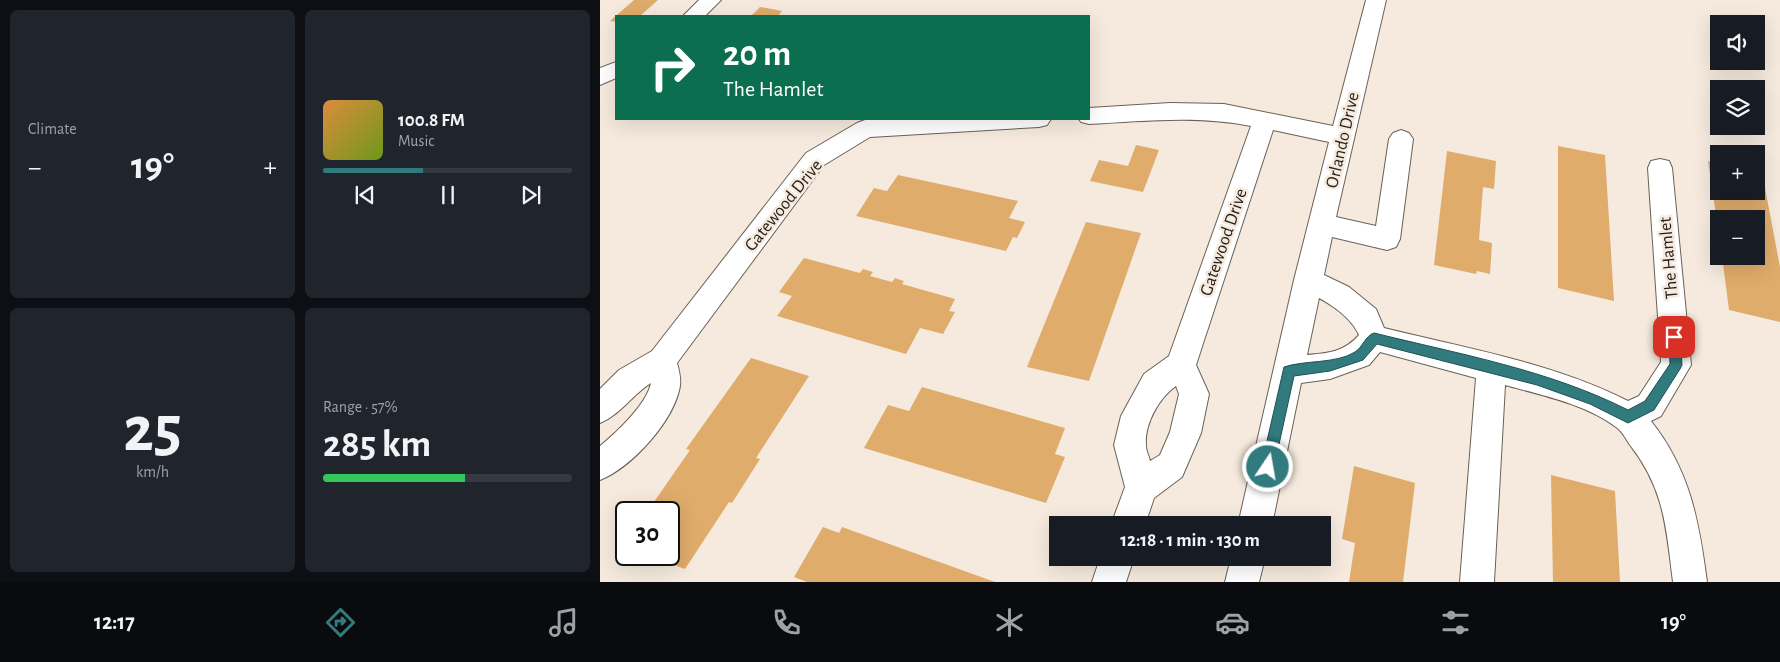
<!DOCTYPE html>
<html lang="en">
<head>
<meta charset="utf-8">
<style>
	body { margin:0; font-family:"Alegreya Sans",sans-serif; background:#20242c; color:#f1f3f6; height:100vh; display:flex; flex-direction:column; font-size:19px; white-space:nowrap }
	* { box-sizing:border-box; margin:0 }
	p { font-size:16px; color:#9ea1a6 }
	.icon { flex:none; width:28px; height:28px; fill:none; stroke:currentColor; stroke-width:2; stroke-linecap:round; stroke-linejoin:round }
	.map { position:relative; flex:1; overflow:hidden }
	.sheet { display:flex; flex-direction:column; gap:10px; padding:10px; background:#0d0f14; width:600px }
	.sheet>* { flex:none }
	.banner { position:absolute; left:15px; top:15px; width:475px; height:105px; border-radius:0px; box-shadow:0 5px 20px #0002; background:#0b6e4f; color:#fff; overflow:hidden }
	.buttons { position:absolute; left:1110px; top:15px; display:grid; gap:10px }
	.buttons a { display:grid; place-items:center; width:55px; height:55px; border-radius:0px; background:#171b24; box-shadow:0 5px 20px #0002; font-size:25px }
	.speed { position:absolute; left:15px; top:501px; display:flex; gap:10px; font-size:25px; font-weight:700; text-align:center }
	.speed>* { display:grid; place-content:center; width:65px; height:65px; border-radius:50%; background:#171b24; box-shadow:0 5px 20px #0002; line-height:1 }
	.speed .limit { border:2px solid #111; border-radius:8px; background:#fff; color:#111 }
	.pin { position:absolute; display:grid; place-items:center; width:42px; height:42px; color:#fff; margin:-21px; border-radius:10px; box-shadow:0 2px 8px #0006 }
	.me { position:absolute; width:55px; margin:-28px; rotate:12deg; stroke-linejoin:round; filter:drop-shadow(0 0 4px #0008) }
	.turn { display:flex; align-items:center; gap:18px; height:105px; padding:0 25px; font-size:22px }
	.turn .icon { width:65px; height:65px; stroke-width:2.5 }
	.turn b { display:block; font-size:35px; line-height:42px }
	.big { font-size:38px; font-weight:600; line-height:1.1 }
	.sheet .tile { flex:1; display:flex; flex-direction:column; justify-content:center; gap:8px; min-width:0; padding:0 18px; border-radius:8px; background:#20242c }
	.sheet .dial { align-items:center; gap:0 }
	.dial b { font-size:65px; line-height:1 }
	.song { display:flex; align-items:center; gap:15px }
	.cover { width:60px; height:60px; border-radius:8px; background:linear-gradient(135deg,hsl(30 70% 55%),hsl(80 70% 35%)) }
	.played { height:5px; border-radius:2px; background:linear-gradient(90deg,#317b7e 40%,#363941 40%) }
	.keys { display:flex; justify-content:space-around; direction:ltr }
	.heat { display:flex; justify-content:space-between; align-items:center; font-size:28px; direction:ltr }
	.charge { height:8px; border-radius:4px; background:linear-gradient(90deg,#34c759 57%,#363941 0) }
	.sheet .tiles { flex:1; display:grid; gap:10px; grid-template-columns:repeat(2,1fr) }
	.trip { position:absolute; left:449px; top:516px; width:282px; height:50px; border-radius:0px; background:#171b24; box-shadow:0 5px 20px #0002; font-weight:600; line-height:50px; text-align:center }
	.menu { display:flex; height:80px; justify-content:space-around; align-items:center; background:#090b0e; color:#9ea1a6 }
	.menu .icon { width:35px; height:35px }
	.menu .current { color:#317b7e }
	.menu b { font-size:22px; color:#f1f3f6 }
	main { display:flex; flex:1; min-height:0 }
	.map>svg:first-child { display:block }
</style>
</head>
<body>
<main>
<section class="sheet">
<div class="tiles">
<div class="tile"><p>Climate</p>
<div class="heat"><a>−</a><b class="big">19°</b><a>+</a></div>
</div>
<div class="tile">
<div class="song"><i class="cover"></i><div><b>100.8 FM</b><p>Music</p></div></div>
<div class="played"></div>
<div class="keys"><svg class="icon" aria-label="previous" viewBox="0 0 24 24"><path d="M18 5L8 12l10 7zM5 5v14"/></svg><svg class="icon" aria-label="pause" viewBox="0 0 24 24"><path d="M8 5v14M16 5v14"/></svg><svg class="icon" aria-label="next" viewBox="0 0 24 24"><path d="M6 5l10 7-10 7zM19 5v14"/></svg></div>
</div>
<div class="tile dial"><b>25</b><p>km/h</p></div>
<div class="tile"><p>Range · 57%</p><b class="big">285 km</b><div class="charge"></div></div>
</div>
</section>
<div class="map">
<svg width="1180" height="582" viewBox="0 0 1180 582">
	<rect width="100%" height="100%" fill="#f5eadd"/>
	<g fill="#dfac6b">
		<path d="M34 0H58L40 16H16V22L10 21Z"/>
		<path d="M160 7 182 11 178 16H151Z"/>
		<path d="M536 145 559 150 543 192 490 181 499 160 528 166Z"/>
		<path d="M958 146 1005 155 1014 301 958 288Z"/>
		<path d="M847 151 896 161 894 189 883 187 879 240 892 243 890 274 877 271 876 274 834 265Z"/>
		<path d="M1108 161 1119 163V191H1156V171L1162 172 1180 267V322L1129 310 1122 256H1156V219H1119L1118 228Z"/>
		<path d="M298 175 418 201 409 218 425 222 417 238 413 237 406 251 256 216 274 188 287 191Z"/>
		<path d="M486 222 541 233 489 381 427 367Z"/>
		<path d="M204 258 260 273 263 269 273 272 270 276 292 282 295 278 304 281 302 284 355 299 349 311 355 312 343 334 320 328 306 354 177 316 192 296 179 292Z"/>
		<path d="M151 358 209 376 156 458 160 459 132 503 129 502 85 569 47 555H69V512H47L90 450 86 449Z"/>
		<path d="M322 387 465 428 455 454 465 457 446 503 264 448 288 405 309 411Z"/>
		<path d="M754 466 815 483 803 582H749L755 543 742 539Z"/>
		<path d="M951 475 1015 491 1020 582H953Z"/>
		<path d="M223 527 239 533 242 527 395 582H207L194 577Z"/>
	</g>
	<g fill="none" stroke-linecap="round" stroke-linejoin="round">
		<defs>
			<g id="minor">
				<path d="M99 0H121L105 16H83Z"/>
				<path d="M766 0H786L736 217 776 226 789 139 793 133 801 130 809 133 813 139 800 239 796 247 787 250 732 237 724 275 749 287 776 309 784 328C865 348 954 363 1028 401L1039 396 1061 362 1048 168 1051 161 1060 159 1069 161 1072 168 1091 365 1061 416 1051 421C1090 470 1099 521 1107 582H1073C1066 528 1065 490 1030 445 1026 439 1022 431 1016 427 985 404 941 395 905 385L894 582H860L876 378 780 352 769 365 730 379 701 383 672 525H638L694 280 729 142 673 130 596 365 609 394 601 433 582 477 554 498 545 525H511L525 487 514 445 521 416 544 374 569 356 651 126C598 115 543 121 489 124L481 122 479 119H489V108L570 103 624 104 733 126ZM719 298C734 306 752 319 759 335 744 352 729 353 707 355ZM576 386 579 394 570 432 560 455 550 461C549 456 546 451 546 446 544 424 559 398 576 386Z"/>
				<path d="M16 62V78L0 85V68Z"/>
				<path d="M295 119H451L447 125 439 127 270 137 224 165 77 363C79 370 81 378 80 386 74 421 32 467 0 480V446C16 433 47 404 51 383 32 395 20 415 0 423V389L19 370 52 351 206 153 257 123 265 120Z"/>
				<path d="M500 558H534L526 582H492Z"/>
				<path d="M631 558H665L659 582H625Z"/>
			</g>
		</defs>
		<use href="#minor" stroke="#6a6156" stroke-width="2"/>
		<use href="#minor" fill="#fff" fill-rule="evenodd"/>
	</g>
	<path fill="#317b7e" stroke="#205052" d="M1074 332 1079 334 1080 337 1082 365 1080 369 1054 410 1028 423 990 404 937 385 777 344 763 360 730 371 694 376 674 467 672 472 668 474 663 472 661 467 684 367C704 360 736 364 755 352 763 347 765 336 774 333 859 354 949 370 1028 410L1045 401 1070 364 1069 337 1070 334Z"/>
	<g text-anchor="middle" stroke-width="5" stroke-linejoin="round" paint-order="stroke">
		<g font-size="18" fill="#24201b" stroke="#f5eadd">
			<text transform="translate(742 140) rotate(-77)" y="6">Orlando Drive</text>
			<text transform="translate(183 205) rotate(-51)" y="6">Gatewood Drive</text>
			<text transform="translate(623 242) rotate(-71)" y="6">Gatewood Drive</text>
			<text transform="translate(1068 258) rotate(-95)" y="6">The Hamlet</text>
		</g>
	</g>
</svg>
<div class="buttons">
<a><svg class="icon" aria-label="sound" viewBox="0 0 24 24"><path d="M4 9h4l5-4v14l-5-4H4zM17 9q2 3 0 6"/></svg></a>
<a><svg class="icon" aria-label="layers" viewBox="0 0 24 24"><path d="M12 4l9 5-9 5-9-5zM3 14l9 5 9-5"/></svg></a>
<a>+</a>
<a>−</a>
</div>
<div class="speed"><div class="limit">30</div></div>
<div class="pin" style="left:1074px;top:337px;background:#d93025"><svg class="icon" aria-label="arrive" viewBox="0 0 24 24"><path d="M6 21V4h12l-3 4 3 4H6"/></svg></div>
<svg class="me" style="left:668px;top:467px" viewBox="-20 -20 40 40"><circle r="17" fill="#317b7e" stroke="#fff" stroke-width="3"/><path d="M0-11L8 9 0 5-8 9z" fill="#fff"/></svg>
<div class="trip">12:18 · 1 min · 130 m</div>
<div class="banner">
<div class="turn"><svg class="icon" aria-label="right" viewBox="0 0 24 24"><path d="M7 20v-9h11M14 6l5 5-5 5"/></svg><div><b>20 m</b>The Hamlet</div></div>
</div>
</div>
</main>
<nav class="menu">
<b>12:17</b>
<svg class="icon current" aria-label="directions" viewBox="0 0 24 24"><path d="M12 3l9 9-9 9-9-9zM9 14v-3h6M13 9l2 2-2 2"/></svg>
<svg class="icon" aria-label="music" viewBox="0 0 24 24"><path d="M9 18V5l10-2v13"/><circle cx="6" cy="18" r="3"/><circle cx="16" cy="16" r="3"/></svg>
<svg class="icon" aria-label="phone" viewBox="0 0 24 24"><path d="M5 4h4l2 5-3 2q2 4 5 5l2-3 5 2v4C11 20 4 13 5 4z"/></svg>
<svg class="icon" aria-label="climate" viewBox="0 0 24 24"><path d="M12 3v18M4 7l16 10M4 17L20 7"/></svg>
<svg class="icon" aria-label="car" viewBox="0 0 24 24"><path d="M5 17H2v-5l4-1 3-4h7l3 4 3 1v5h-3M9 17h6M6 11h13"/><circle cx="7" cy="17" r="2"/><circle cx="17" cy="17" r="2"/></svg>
<svg class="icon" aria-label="filters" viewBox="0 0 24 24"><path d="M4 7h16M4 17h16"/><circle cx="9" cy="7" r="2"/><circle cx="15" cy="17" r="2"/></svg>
<b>19°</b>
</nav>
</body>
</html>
